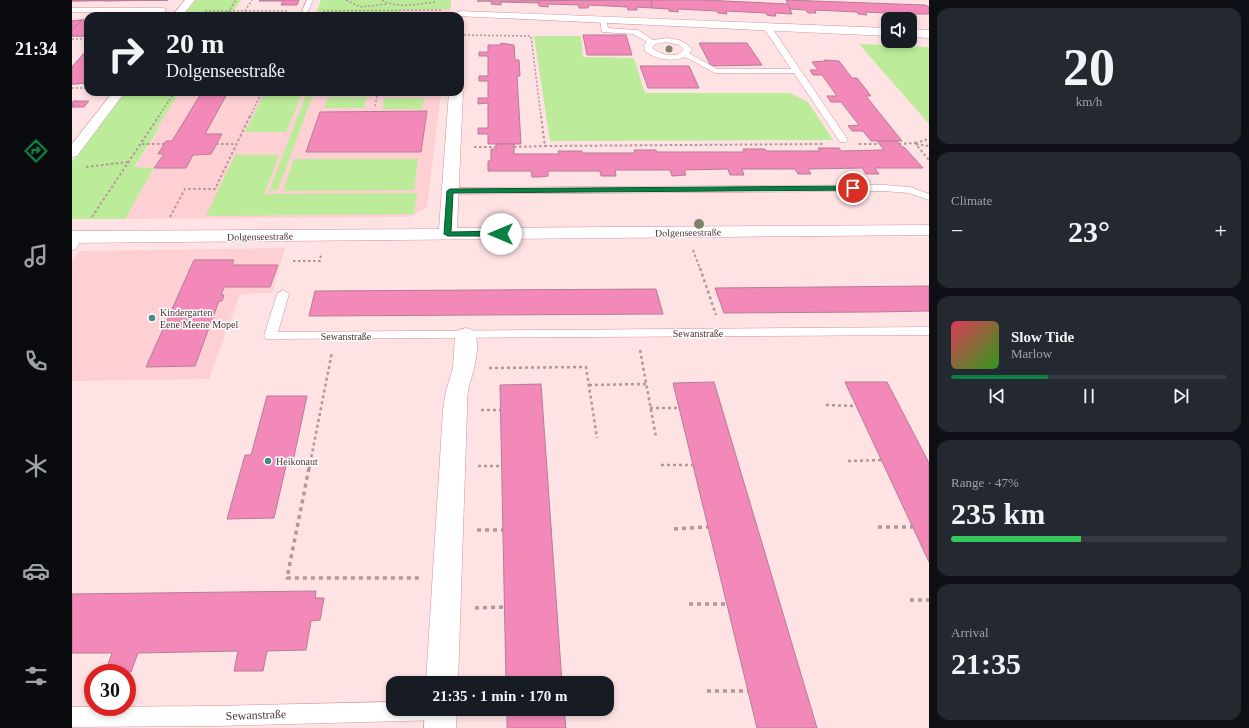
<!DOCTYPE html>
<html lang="en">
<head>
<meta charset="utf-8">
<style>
	body { margin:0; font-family:Georgia,serif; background:#242831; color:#f1f3f6; height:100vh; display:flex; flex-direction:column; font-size:15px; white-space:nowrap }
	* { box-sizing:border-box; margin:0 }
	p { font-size:13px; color:#9ea1a6 }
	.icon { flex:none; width:22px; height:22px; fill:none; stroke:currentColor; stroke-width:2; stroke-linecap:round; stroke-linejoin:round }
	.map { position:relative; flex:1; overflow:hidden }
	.panel { display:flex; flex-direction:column; gap:8px; padding:8px; background:#0d0f14; width:320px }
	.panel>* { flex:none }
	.hud { position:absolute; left:12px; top:12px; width:380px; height:84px; border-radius:12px; box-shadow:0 2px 6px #0003; background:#171b24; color:#f1f3f6; overflow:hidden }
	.buttons { position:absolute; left:809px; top:12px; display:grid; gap:8px }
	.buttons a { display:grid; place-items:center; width:36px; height:36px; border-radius:8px; background:#171b24; box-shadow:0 2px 6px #0003; font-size:20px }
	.speed { position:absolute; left:12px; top:664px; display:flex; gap:8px; font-size:20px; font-weight:700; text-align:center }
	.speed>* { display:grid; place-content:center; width:52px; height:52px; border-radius:50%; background:#171b24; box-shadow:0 2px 6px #0003; line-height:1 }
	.speed .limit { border:6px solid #d22; background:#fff; color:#111 }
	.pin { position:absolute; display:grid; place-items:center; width:34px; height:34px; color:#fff; margin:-17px; border:2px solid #fff; border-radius:50%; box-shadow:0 1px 4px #0007 }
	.me { position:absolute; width:44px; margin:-22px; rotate:270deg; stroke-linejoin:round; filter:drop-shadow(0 0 3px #0008) }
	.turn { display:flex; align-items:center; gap:14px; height:84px; padding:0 16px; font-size:18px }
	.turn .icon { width:52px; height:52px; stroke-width:2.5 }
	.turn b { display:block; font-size:28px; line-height:34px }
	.big { font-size:30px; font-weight:700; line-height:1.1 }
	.panel .card { flex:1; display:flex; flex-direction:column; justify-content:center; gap:6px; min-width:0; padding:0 14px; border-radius:12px; background:#242831 }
	.panel .dial { align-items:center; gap:0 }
	.dial b { font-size:52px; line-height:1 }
	.song { display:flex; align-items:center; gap:12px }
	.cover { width:48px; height:48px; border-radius:6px; background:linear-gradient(135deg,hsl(350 70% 55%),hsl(110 70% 35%)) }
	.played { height:4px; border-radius:2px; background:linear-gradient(90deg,#0b8043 35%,#363941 35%) }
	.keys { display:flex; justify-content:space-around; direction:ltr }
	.heat { display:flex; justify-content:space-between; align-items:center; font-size:22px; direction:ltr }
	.charge { height:6px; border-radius:3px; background:linear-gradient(90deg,#34c759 47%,#363941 0) }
	.trip { position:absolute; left:314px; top:676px; width:228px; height:40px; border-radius:12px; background:#171b24; box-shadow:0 2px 6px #0003; font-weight:700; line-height:40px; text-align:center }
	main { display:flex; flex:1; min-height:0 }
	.tab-bar { display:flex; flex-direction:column; width:72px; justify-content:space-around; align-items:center; background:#090b0e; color:#9ea1a6 }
	.tab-bar .icon { width:28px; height:28px }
	.tab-bar .on { color:#0b8043 }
	.tab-bar b { font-size:18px; color:#f1f3f6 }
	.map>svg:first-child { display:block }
</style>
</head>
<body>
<main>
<nav class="tab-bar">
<b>21:34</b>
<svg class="icon on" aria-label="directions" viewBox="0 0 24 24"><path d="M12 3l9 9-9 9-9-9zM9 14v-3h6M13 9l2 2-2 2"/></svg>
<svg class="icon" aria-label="music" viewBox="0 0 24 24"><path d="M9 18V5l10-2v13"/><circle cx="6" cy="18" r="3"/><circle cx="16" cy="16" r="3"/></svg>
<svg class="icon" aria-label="phone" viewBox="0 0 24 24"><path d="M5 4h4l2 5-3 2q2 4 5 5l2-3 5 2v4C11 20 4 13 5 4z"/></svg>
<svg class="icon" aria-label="climate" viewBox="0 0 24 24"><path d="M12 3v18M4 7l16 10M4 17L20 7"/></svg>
<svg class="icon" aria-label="car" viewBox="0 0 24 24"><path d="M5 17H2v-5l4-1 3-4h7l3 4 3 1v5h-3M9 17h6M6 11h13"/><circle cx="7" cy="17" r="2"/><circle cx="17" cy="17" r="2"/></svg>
<svg class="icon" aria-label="filters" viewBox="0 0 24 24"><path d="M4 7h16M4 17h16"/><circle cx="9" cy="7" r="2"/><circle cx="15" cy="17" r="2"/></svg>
</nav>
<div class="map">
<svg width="857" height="728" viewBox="0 0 857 728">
	<rect width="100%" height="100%" fill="#fee2e4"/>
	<g fill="#fed0d4">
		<path d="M379 8 378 16H158L160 13 329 12 330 10 374 9Z"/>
		<path d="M108 92H369L355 207 337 217 53 219 82 168H62L87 130 84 129Z"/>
		<path d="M213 248 200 293 168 294 137 379 0 381V261L7 251Z"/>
	</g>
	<g fill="#bceb99">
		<path d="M123 0H169L158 16H111Z"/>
		<path d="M249 0H379V8L374 9 330 10 329 12 244 13Z"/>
		<path d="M462 36H509L511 57 562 58 573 93H718L736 102 761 140 478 141Z"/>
		<path d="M787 44 857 47V124Z"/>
		<path d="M53 92H108L84 129H87L62 167 82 168 53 219H0V162Z"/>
		<path d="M235 92H242L206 190 197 191Z"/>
		<path d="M191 96H229L214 132H173Z"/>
		<path d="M256 97H295L292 108H252Z"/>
		<path d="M312 98H352L350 109H310Z"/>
		<path d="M163 155H207L192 194 345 193 342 214 134 216Z"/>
		<path d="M222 159H346L342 190 211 191Z"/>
	</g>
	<g fill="#f289b8" stroke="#b67d95">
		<path d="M0 0H96L0 1Z"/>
		<path d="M0 0H32L0 1Z"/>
		<path d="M32 0H96L31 1Z"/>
		<path d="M188 0H227L225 5H209L211 1H187Z"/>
		<path d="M579 0H632L716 4 720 14 703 13 704 16H700L695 15 694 13 654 11 655 14 646 13 645 11 606 9V12L597 11V9L580 8Z"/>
		<path d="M579 0 580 8 565 7V10H556L555 7 517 5 516 8H507V5L476 4V7L467 6V3L429 2V5L419 4 420 1H405Z"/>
		<path d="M714 0 853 5 857 7V14H843L845 17H841L837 16 834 14 793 12 795 15 786 14 785 12 743 10 744 13H736L734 10 718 9Z"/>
		<path d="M10 20H16V36H0V21Z"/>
		<path d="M10 20 0 30V21Z"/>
		<path d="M10 20H16V36H0V30Z"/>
		<path d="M511 35H554L560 55H515Z"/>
		<path d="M429 43 442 45 443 60H447L448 76H445L449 144H416V134H406V128H416V103L406 104V98H416V81H407V76H416V56H407V52H416V45H429Z"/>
		<path d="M627 43H675L690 65 639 66Z"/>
		<path d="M16 49V83L0 84V67Z"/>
		<path d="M16 49V83L0 84V67Z"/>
		<path d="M752 60 767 61 780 78H785L799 96H794L830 141H799L791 131H780L776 126 787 125 769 102H759L755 96H765L750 75H741L738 70H746L740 62 753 61Z"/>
		<path d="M568 66H617L627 88H576Z"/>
		<path d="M130 92H156L133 134H150L139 154 121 155 114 168H82L92 154H86L94 141H100Z"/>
		<path d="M1 101H17L12 107H0Z"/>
		<path d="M355 111 349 152H234L248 112Z"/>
		<path d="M805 141H825L830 147H832L851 168H803L807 174H794L790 168 736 169 739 174H726L723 169H670L672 175H658L656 169 612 170 614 175 600 176 598 170H543L544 176H529L528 171H476V176L468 177H460L459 171H416V161H419V149H424V144H442V154H487L486 151H510V153H563L562 150H584L585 152H672L671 149H693L694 151H748L746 148H767L769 151 812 150Z"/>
		<path d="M122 260H162L160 265H206L198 287H152L149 295H152L150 301H147L123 366 74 367Z"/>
		<path d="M857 286V311L799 312 652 313 643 288Z"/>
		<path d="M584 289 591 314 237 316 243 291Z"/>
		<path d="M642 382 745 728H685L601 383Z"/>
		<path d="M773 382H815L857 463V562Z"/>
		<path d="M469 384 490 683H434L428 385Z"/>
		<path d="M195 396H235L220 466H214L202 518 155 519 173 455H179Z"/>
		<path d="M244 591 243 598H252L248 620 239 621 234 650 195 651 191 671H162L166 651 66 653 59 672 33 673 40 653H0V594Z"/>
		<path d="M435 709H492L494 728H435Z"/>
	</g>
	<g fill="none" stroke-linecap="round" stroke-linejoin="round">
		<defs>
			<g id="service">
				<path d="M235 0H241L236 11 233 13 230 11Z"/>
				<path d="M0 8H92L95 10 92 12H0Z"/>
				<path d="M531 18 534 20 536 28 566 30 581 40 595 38 607 40 616 45 620 50 617 53 645 69H719L691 27 698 25 776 140 774 142H768L722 73H643L613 57C600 62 584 60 573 51L572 45 575 42 561 34 530 32 528 20ZM595 42 607 45 612 50C604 59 589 55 580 48L583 44Z"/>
				<path d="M812 185 838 187 857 194V200L837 193 812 191 378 194 373 191 378 188Z"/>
				<path d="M6 234 11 237 4 249 0 250V238L2 235Z"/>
				<path d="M211 290 217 294 206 332 857 327V335L194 339 192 336 205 294Z"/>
				<path d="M321 702V709L379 710 376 717 369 720 143 726 0 727V707L143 706Z"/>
			</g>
			<g id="pedestrian">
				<path d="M113 0H123L110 16H100Z"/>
				<path d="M41 92H53L5 156 0 157V144Z"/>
			</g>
			<g id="minor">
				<path d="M389 11 816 28V36L385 16 383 14 385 12Z"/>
				<path d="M838 29 857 30V38L838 37Z"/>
				<path d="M388 89 391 92 385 228 857 225V235L0 243V231L367 229 377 92H388Z"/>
				<path d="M394 328 401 330C411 346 400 374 396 391 395 397 395 404 395 410L386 683H354L371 410 374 391 381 368 383 335 387 330Z"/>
				<path d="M353 709H385L384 728H352Z"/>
			</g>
		</defs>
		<use href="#service" stroke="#d19298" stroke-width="1"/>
		<use href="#pedestrian" stroke="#d19298" stroke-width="1"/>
		<use href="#minor" stroke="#d19298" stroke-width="1"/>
		<g stroke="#b29799" stroke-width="1.5" stroke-dasharray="2 2" stroke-linecap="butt">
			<path d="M274 0 288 7 316 4"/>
			<path d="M310 0C325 9 346 4 362 2L363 0"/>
			<path d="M133 11H216"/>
			<path d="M173 11 180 0"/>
			<path d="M251 11 370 10"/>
			<path d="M154 16 164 0"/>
			<path d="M388 35 459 36 469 117"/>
			<path d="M0 39H16"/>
			<path d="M0 88H16"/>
			<path d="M303 106 306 92"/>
			<path d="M86 117 103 92"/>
			<path d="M178 117 190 92"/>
		</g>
		<g stroke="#b29799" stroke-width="2" stroke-dasharray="2.5 2.5" stroke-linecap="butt">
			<path d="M469 116 473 146 752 144"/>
			<path d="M843 143 857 139"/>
			<path d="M70 144H92"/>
			<path d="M144 144H165"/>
			<path d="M787 144H807"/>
			<path d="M827 144 843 143 857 160"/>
			<path d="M844 144 857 146"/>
			<path d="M402 147H424"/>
			<path d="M442 147 473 146"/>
			<path d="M14 167 56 162"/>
			<path d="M20 217 87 116"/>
			<path d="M98 217 113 189H143L178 116"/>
			<path d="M621 250 628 269"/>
			<path d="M221 261H248L249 255"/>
		</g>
		<g stroke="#b29799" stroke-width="2.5" stroke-dasharray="3 3" stroke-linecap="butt">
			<path d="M628 268 644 315"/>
			<path d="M568 350 584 437"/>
			<path d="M417 368 514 367 525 438"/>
			<path d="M517 385 574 384"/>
			<path d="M754 405 784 406"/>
			<path d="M578 408H607"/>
			<path d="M409 410H429"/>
			<path d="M776 461 810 460"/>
			<path d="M589 465H621"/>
			<path d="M406 466H430"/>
			<path d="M237 469 260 352"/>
		</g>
		<g stroke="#b29799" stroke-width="3.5" stroke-dasharray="4 4" stroke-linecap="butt">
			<path d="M237 468 215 578H347"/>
			<path d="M806 527H841"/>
			<path d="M602 529 636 527"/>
			<path d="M405 530H431"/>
			<path d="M838 600H857"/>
			<path d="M617 604H655"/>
			<path d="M403 608 432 607"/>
			<path d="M635 691H676"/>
		</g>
		<use href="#service" fill="#fff" fill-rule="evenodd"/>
		<use href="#pedestrian" fill="#fff" fill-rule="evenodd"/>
		<use href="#minor" fill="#fff" fill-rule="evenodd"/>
	</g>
	<g fill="#82816c">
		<circle cx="597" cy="49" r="3.5"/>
		<circle cx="627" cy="224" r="5"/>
	</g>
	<path fill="#0b8043" stroke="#07532c" d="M781 186 785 188 784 190 381 193 379 232 429 231 433 234 429 236H376L372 234 375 191 378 189Z"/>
	<g fill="#448b89" stroke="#fff" stroke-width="1.5">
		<circle cx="80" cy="318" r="4"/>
		<circle cx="196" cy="461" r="4"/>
	</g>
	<g text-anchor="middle" stroke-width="3" stroke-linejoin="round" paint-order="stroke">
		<g font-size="10" fill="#4c3234" stroke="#fff">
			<text transform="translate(616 232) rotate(-1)" y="4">Dolgenseestraße</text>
			<text transform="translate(188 236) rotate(-1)" y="4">Dolgenseestraße</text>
			<text x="626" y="337">Sewanstraße</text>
			<text x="274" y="340">Sewanstraße</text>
		</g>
		<g font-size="10" fill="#4c3234" stroke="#fff" text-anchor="start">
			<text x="88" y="316">Kindergarten<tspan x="88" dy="12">Eene Meene Mopel</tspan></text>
			<text x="204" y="465">Heikonaut</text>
		</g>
		<g font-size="12" fill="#4c3234" stroke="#fff">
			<text transform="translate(184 715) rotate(-2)" y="4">Sewanstraße</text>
		</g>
	</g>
</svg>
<div class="buttons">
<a><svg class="icon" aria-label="sound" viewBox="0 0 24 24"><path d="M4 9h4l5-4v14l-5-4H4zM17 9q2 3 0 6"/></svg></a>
</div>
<div class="speed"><div class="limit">30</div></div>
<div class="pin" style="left:781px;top:188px;background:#d93025"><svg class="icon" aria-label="arrive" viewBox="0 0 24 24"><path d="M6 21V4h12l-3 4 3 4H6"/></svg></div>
<svg class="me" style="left:429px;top:234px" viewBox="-20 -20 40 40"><circle r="19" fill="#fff"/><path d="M0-13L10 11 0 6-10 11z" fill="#0b8043"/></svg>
<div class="trip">21:35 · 1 min · 170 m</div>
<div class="hud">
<div class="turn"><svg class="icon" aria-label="right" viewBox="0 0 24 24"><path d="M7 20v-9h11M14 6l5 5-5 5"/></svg><div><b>20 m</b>Dolgenseestraße</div></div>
</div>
</div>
<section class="panel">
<div class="card dial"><b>20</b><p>km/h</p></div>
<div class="card"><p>Climate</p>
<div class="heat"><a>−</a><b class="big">23°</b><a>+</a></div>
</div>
<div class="card">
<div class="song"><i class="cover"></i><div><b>Slow Tide</b><p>Marlow</p></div></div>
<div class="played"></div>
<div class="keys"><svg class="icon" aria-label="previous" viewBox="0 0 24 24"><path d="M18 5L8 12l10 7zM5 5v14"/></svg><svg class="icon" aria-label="pause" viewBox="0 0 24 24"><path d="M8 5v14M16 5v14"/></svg><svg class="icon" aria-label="next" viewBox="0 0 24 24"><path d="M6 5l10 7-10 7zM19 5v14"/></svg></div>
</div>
<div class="card"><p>Range · 47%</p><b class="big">235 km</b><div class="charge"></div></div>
<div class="card"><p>Arrival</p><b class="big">21:35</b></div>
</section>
</main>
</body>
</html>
